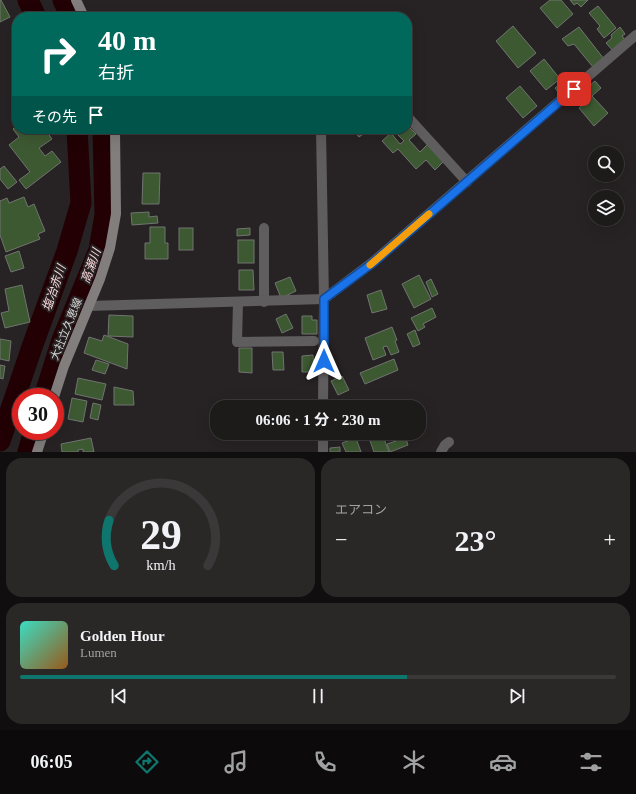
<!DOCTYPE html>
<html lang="ja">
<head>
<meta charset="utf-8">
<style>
	body { margin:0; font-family:"Times New Roman","Noto Sans JP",serif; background:#2a2727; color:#f1f3f6; height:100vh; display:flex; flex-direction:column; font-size:15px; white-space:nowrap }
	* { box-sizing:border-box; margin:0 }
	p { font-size:13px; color:#a0a1a2 }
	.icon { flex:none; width:22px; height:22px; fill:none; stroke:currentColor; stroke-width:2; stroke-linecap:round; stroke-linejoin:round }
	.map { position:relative; height:452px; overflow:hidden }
	.panel { display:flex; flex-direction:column; gap:6px; padding:6px; background:#100e0e; flex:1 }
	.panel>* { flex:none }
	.hud { position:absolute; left:12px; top:12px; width:400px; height:122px; border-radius:16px; box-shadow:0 4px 16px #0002,0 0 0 1px #3b3839; background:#00695c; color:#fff; overflow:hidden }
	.tools { position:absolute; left:588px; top:146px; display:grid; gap:8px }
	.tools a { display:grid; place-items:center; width:36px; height:36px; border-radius:50%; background:#1d1a1a; box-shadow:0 4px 16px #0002,0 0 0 1px #3b3839; font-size:20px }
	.speed { position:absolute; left:12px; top:388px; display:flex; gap:8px; font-size:20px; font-weight:700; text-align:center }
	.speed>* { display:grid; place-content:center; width:52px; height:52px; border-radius:50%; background:#1d1a1a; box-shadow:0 4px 16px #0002,0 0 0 1px #3b3839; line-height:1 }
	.speed .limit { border:6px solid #d22; background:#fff; color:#111 }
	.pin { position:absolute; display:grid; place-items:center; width:34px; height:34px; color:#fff; margin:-17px; border-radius:8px; box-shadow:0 2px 6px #0006 }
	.me { position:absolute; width:44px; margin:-22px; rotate:0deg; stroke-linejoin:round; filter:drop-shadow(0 0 3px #0008) }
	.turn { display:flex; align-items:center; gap:14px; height:84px; padding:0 20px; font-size:18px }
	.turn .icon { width:52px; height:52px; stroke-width:2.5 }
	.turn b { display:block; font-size:28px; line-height:34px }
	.then { display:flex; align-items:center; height:38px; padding:0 20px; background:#0003; gap:8px; font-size:15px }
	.big { font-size:30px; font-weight:700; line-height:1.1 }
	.panel .tile { flex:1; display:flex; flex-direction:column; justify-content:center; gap:6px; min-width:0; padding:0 14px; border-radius:16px; background:#2a2727 }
	.panel .dial { align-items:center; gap:0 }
	.dial svg { height:104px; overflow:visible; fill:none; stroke:#3b3839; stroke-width:7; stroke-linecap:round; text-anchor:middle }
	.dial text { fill:#f1f3f6; stroke:none }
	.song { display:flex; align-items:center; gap:12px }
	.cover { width:48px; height:48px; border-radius:6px; background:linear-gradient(135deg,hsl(170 70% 55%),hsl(30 70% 35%)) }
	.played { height:4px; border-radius:2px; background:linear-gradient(90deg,#0f766e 65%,#3b3839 65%) }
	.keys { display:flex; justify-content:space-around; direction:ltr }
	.heat { display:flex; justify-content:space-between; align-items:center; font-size:22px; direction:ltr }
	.panel .tiles { flex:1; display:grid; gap:6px; grid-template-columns:1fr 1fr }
	.tile:last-child { grid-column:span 2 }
	.trip { position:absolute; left:210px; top:400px; width:216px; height:40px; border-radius:16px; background:#1d1a1a; box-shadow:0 4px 16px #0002,0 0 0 1px #3b3839; font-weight:700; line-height:40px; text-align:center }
	.tab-bar { display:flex; height:64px; justify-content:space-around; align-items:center; background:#0c0a0a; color:#a0a1a2 }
	.tab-bar .icon { width:28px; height:28px }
	.tab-bar .selected { color:#0f766e }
	.tab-bar b { font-size:18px; color:#f1f3f6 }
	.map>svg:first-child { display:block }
</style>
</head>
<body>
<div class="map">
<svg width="636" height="452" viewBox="0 0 636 452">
	<rect width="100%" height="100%" fill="#272223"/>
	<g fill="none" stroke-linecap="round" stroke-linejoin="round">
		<g stroke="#220004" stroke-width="21">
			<path d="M28 0 36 17"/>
			<path d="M63 0 71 17"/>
			<path d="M44 397 62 340 99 250 105 215 103 129"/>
			<path d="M0 441 32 347 67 251 81 203 77 129"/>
			<path d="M28 452 34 431"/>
		</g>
	</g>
	<g fill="#3d5932" stroke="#717470">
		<path d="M0 0H1L10 17 0 22Z"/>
		<path d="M550 0H561L573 14 557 28 540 8Z"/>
		<path d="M570 0H588L581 7 577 3 574 5Z"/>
		<path d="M598 6 616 28 604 38 597 29 600 26 589 13Z"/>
		<path d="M513 26 536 53 518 68 496 41Z"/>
		<path d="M579 27 604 59 593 67 574 44 568 46 562 39Z"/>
		<path d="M620 27 625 34 622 36 626 41 614 52 606 43 612 38 611 35Z"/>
		<path d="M544 59 560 79 546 90 530 71Z"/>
		<path d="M563 81 569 89 561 96 555 88Z"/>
		<path d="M595 81 601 88 592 96 608 113 594 126 579 108 590 99 583 91Z"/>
		<path d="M520 86 537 106 523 118 506 98Z"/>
		<path d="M407 125 416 134 409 140 420 152 428 144 443 162 435 170 426 160 416 169 398 149 393 153 382 141 391 133 400 144 404 141 394 131 396 129H407Z"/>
		<path d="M17 126V129H45L52 139 39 148 45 156 52 151 61 162 26 189 19 180 30 172 9 145 19 137 13 129Z"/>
		<path d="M352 129H368L369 130 359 137Z"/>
		<path d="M4 166 17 182 8 189 0 179V169Z"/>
		<path d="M143 173H160L159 204H142Z"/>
		<path d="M24 197 28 207 34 204 45 231 38 234 40 239 6 252 0 235V201L7 198 9 203Z"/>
		<path d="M149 212V217L157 216 158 223 132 225 131 213Z"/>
		<path d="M150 227H165V243H168V259H145V243H150Z"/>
		<rect x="179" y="228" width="14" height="22"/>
		<path d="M250 228V235L237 236V229Z"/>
		<rect x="238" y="240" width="16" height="23"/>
		<path d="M19 251 24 268 11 272 5 256Z"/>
		<path d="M239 270H253L254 290H239Z"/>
		<path d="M419 275 431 299 414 308 402 284Z"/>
		<path d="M290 277 296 291 281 298 275 283Z"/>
		<path d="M431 279 438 294 432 297 426 282Z"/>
		<path d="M22 285 30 322 5 328 1 313 9 311 5 289Z"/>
		<path d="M381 290 387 309 372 313 367 295Z"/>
		<path d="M432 308 436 317 423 324 425 327 418 331 411 318Z"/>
		<path d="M286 314 293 328 282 333 276 319Z"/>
		<path d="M109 315 133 316V337L108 336Z"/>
		<path d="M302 316H312V320H317V334H302Z"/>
		<path d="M392 327 397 340 395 341 399 352 391 355 387 346 383 347 386 355 373 360 365 338Z"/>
		<path d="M415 330 420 344 413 347 407 334Z"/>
		<path d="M104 335 128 344 127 369 84 353 89 337 102 341Z"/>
		<path d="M0 339 11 341 9 361 0 359Z"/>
		<path d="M239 348H252V373L239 372Z"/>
		<path d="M272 352H283L284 370H273Z"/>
		<path d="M313 355 314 372H302V356Z"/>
		<path d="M394 359 398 370 365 384 360 373Z"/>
		<path d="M96 360 109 364 105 374 92 370Z"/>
		<path d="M0 365 5 366 3 379 0 378Z"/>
		<path d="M342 376 349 390 338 395 331 381Z"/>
		<path d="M78 378 106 384 102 400 75 394Z"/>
		<path d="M114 387 133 391 134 405H114Z"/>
		<path d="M72 398 87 401 83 422 68 419Z"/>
		<path d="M93 403 101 405 98 420 90 418Z"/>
		<path d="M378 433H392L383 436 389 452H374L369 438 379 434Z"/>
		<path d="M393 433H404L408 445 390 452 387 444 396 441Z"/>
		<path d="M91 438 94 452H83V449L78 450V452H62L61 444Z"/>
		<path d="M356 438 361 452H346L342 443Z"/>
		<path d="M340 447V452H330V448Z"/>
	</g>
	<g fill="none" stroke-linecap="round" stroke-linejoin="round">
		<g stroke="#605d5e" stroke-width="10">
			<path d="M407 116 467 182"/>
			<path d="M321 129 324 299 323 407"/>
			<path d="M238 302 237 342 314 341"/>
			<path d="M264 302V228"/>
			<path d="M89 306 324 299 374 261 636 35"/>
			<path d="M323 452V433"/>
			<path d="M441 452 445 445 449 442"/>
		</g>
		<g stroke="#827e7e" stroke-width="10">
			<path d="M76 0 84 17"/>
			<path d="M54 397 64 366 100 279 110 248 116 214 115 129"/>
			<path d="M37 452 44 431"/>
		</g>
	</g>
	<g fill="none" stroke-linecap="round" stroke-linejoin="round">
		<defs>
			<path id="route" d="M324 361V299L374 262 574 89"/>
		</defs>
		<use href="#route" stroke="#114b97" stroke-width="10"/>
		<use href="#route" stroke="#1a73e8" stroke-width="7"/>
		<path stroke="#f59e0b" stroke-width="7" d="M370 265 429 214"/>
	</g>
	<g text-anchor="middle" stroke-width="4" stroke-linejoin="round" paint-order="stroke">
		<g font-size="11" fill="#d9d6d6" stroke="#272223">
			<text transform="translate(66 329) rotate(-68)" y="4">大社立久恵線</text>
		</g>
		<g font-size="12" font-style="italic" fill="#fcd8db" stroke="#272223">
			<text transform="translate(91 266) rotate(-70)" y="4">高瀬川</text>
			<text transform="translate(54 288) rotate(-71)" y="4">塩冶赤川</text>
		</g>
	</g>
</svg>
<div class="tools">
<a><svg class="icon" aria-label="search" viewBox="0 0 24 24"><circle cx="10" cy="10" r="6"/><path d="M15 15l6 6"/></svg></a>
<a><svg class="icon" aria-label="layers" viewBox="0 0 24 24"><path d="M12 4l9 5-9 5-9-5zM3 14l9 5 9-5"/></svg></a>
</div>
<div class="speed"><div class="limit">30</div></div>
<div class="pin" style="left:574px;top:89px;background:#d93025"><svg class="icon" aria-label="arrive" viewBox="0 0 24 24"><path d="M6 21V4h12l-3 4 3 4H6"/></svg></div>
<svg class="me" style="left:324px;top:361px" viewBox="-20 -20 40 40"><path d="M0-17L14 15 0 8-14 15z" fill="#1a73e8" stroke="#fff" stroke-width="4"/></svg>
<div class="trip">06:06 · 1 分 · 230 m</div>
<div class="hud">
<div class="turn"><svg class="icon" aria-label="right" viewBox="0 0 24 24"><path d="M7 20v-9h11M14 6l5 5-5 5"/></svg><div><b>40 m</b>右折</div></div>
<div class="then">その先<svg class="icon" aria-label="arrive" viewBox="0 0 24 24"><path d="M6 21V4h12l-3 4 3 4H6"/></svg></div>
</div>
</div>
<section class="panel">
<div class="tiles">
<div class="tile dial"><svg viewBox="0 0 100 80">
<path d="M14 69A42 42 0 1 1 86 69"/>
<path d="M14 69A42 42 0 0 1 10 34" stroke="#0f766e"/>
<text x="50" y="56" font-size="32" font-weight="700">29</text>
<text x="50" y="72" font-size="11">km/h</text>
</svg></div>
<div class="tile"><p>エアコン</p>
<div class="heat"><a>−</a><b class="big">23°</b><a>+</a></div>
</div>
<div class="tile">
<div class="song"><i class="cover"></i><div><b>Golden Hour</b><p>Lumen</p></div></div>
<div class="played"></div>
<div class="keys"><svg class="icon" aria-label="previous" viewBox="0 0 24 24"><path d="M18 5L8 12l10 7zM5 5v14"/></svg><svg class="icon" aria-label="pause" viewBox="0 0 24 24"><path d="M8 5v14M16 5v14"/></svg><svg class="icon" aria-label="next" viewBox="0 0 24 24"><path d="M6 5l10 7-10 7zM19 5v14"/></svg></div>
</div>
</div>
</section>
<nav class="tab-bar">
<b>06:05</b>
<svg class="icon selected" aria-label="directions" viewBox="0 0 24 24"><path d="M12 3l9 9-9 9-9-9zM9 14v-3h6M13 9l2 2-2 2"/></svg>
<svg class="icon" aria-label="music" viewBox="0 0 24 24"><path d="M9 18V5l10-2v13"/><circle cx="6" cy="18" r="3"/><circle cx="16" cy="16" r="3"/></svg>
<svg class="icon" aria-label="phone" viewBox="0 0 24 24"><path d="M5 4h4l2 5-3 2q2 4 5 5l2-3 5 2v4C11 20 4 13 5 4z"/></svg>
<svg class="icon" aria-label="climate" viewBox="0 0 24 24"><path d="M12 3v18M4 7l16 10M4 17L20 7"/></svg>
<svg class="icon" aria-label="car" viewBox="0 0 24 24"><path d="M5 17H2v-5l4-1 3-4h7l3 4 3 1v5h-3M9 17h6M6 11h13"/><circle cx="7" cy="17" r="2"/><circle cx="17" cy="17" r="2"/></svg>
<svg class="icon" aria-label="filters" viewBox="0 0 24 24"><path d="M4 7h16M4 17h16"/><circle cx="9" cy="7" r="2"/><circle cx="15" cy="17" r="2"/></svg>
</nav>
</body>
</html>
